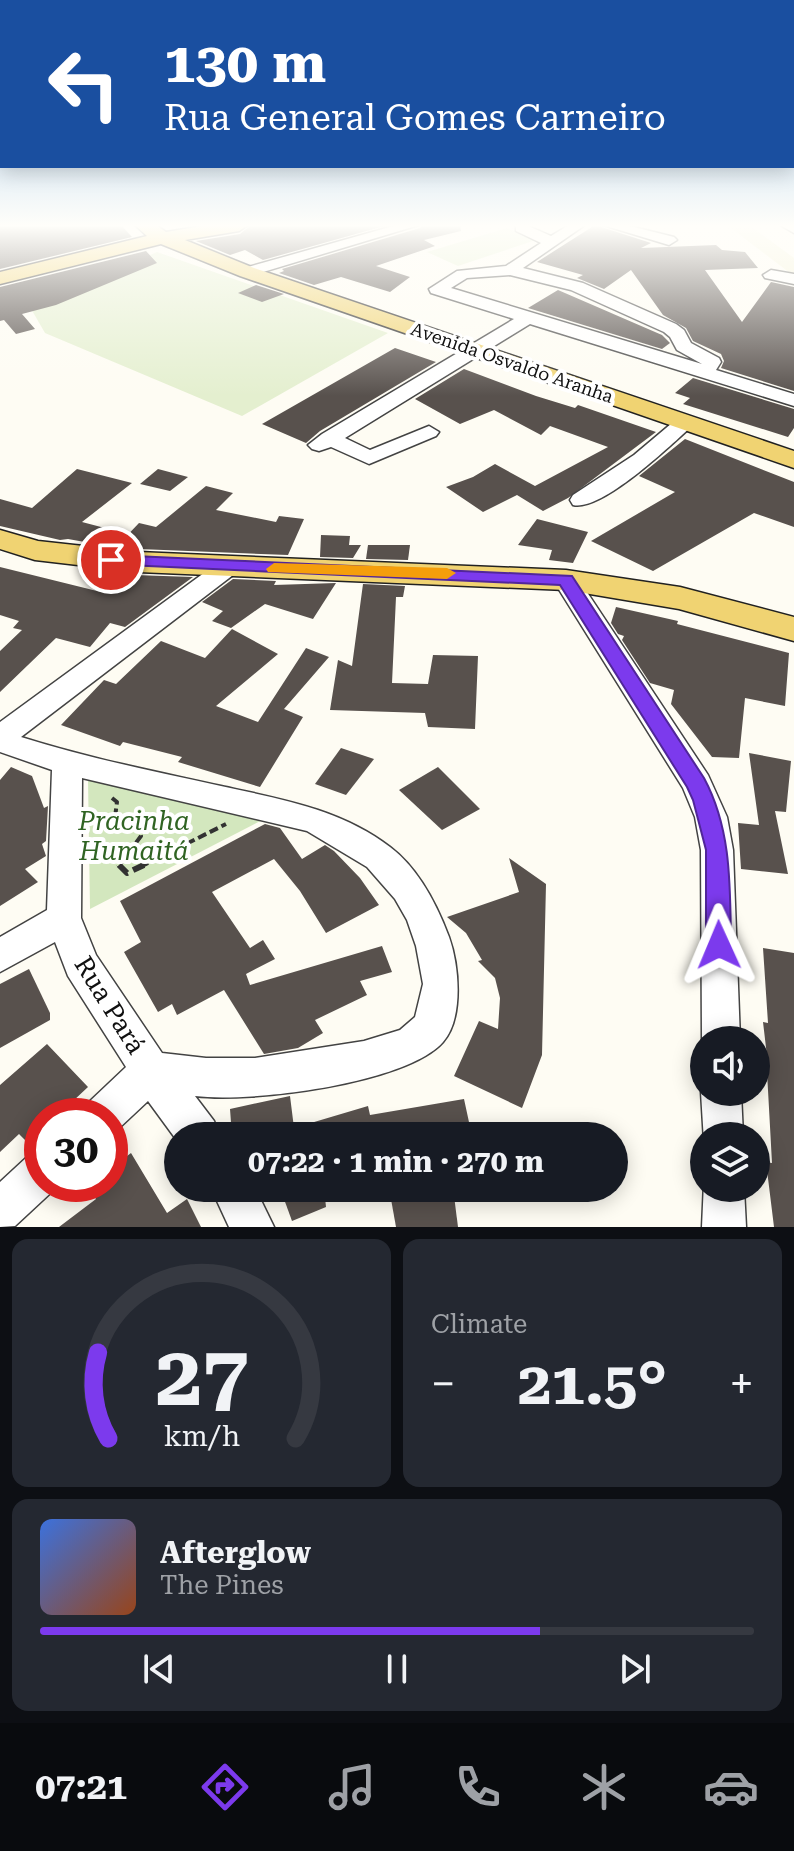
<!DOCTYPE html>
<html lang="en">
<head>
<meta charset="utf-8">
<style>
	body { margin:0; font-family:"Roboto Serif",serif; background:#242831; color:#f1f3f6; height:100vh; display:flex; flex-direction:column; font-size:30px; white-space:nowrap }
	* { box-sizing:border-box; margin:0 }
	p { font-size:26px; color:#9ea1a6 }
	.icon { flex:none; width:44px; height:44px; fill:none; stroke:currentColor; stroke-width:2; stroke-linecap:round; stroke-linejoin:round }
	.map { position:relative; height:1227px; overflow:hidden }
	.sheet { display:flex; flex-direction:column; gap:12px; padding:12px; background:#0d0f14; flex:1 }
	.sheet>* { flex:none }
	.banner { position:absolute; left:0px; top:0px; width:794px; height:168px; box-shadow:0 4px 20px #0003; background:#1a4fa0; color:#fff; overflow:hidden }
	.controls { position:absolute; left:690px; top:1026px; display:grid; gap:16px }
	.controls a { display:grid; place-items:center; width:80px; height:80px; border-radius:50%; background:#171b24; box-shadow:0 4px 20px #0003; font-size:40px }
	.speed { position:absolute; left:24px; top:1098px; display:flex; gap:16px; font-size:40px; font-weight:700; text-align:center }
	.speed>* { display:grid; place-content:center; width:104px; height:104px; border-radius:50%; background:#171b24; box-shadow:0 4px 20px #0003; line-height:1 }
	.speed .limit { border:12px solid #d22; background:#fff; color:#111 }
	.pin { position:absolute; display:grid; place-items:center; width:68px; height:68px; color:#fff; margin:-34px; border:4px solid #fff; border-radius:50%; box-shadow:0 2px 8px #0007 }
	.me { position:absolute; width:88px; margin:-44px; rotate:359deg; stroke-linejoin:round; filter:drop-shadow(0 0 6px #0008) }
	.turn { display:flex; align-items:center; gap:28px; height:168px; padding:0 32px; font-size:36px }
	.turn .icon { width:104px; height:104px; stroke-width:2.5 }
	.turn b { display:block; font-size:56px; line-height:68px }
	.big { font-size:60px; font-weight:700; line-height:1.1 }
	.sheet .card { flex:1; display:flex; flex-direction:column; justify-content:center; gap:12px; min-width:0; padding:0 28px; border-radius:16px; background:#242831 }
	.sheet .dial { align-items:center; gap:0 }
	.dial svg { height:208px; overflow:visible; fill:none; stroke:#363941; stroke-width:7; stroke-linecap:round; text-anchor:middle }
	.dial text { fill:#f1f3f6; stroke:none }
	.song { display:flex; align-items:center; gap:24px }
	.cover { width:96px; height:96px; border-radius:12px; background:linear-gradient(135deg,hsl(220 70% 55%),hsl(20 70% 35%)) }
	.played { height:8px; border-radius:4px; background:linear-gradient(90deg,#7c3aed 70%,#363941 70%) }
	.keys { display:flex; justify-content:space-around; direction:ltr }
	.heat { display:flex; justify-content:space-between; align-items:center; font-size:44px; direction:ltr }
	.sheet .tiles { flex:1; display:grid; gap:12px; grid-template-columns:1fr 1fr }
	.card:last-child { grid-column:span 2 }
	.trip { position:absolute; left:164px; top:1122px; width:464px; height:80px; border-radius:40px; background:#171b24; box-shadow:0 4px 20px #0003; font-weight:700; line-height:80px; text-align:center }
	.tab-bar { display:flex; height:128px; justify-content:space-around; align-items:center; background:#090b0e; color:#9ea1a6 }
	.tab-bar .icon { width:56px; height:56px }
	.tab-bar .selected { color:#7c3aed }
	.tab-bar b { font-size:36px; color:#f1f3f6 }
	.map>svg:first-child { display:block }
</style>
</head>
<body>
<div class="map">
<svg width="794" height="1227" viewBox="0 0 794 1227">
	<rect width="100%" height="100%" fill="#fefcf3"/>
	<path fill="#f3f1d4" d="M727 225H749L794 258V273H790Z"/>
	<path fill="#d3e7be" d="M88 779 264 819 90 909Z"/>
	<g fill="#e4efcf">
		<path d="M507 228 536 240 458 266 427 252Z"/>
		<path d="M157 252 388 333 242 416 45 333 30 307Z"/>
	</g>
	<g fill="#58514d">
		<path d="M0 225H121L132 237 0 269Z"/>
		<path d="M251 225H388L263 260 245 250 230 255 196 241 240 234Z"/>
		<path d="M422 225H460L461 231 424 240 435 246 376 266 410 277 390 292 341 277 314 285 279 273 284 271 282 269 420 228Z"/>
		<path d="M595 225 651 243 641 248 716 245 722 250 745 252 758 268 705 270 742 322 771 282 794 287V391L721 368 724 361 721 354 693 341 686 328 663 315 631 270 604 289 577 278 583 275 537 262Z"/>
		<path d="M146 251 157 263 56 305 22 314 35 329 16 334 4 320 0 321V287Z"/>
		<path d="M256 285 284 294 262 302 238 293Z"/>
		<path d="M558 290 662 335 670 343 662 349 528 308Z"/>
		<path d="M395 348 436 362 320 431 306 443 262 424Z"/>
		<path d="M464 369 536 396 575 408 578 405 656 432 568 498 543 511 517 495 483 512 446 487 473 477 495 464 535 486 608 447 550 426 541 435 494 410 460 424 415 399Z"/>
		<path d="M693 378 794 409V428L788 437 683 404 690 398 675 393Z"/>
		<path d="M685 439 794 482V527L754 513 653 571 591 541 675 492 639 476Z"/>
		<path d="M77 469 132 483 82 522 120 532 107 546 68 539 60 540 0 526V499L32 508Z"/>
		<path d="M158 469 188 477 170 491 140 484Z"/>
		<path d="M206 486 233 493 216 510 276 522 279 516 304 519 288 555 139 549 118 545 139 523 156 527Z"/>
		<path d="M537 519 588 532 573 563 549 560 552 550 518 545Z"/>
		<path d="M321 535 350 536 349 545H361L353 558 320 557Z"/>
		<path d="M368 545H410L408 560 366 559Z"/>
		<path d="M0 567 101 592 112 580 127 581 134 575 193 577 125 627 110 623 90 647 56 638 0 692V651L22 630 13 628 19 621 0 615Z"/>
		<path d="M233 579 276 581 274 585 336 583 313 619 265 604 231 628 212 621 223 611 202 602Z"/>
		<path d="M363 584 405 586 403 597H396L392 683 428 684 433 655 478 656 475 729 428 727 425 713 330 710 338 660 352 666Z"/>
		<path d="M616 607 678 621 677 624 789 653 785 706 745 698 739 758 712 757 671 704 674 690 650 683 622 640 624 636 618 634 611 623Z"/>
		<path d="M232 629 278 654 216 706 258 722 306 648 329 657 284 709 303 717 260 787 178 762 182 757 123 742 120 746 61 725 104 680 116 684 161 641 205 658Z"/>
		<path d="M341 748 374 759 346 795 315 784Z"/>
		<path d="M749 753 791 761 786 812 775 811 788 874 741 869 738 823 759 825Z"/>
		<path d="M11 767 32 776 44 808 48 806 46 841 42 844 46 856 25 869 38 882 0 906V780Z"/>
		<path d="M438 767 480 809 442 830 399 790Z"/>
		<path d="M265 824 280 828 302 859 325 845 334 851 360 878 379 905 326 933 300 891 274 859 212 892 250 948 263 940 275 959 246 974 250 985 382 946 392 972 360 981 367 995 315 1020 323 1033 298 1048 264 1054 224 990 177 1015 172 1004 158 1012 124 952 141 942 120 901Z"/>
		<path d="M509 858 546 884 542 1055 522 1108 454 1076 479 1021 498 1029 500 998 495 978 478 961 482 960 466 933 447 917 519 892Z"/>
		<path d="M763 948 794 953V1227H774L766 1162 772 1163 767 1072 769 1073 763 1022 768 1023Z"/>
		<path d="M29 969 50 1013V1020L0 1048V984Z"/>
		<path d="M47 1044 88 1087 57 1116H42V1130L28 1143 19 1134 0 1152V1085Z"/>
		<path d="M290 1096 294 1128 368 1106 370 1115 464 1099 472 1136H232L230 1109Z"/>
		<path d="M131 1153 167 1213 187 1199 201 1227H59L96 1199 87 1184H110V1169Z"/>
		<path d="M280 1188H324L326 1207 292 1221Z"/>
		<path d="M389 1188H453L458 1227H396Z"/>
	</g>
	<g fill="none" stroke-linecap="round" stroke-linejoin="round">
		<defs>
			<g id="minor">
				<path d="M397 225H419L253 275H241L239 272 241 269Z"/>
				<path d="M516 225H526L551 236 569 225H585L523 268 583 283 676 324 684 330 691 343 719 358 721 362 716 370 794 394V406L530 324 345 438 370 450 429 426 439 432 436 436 369 464 331 447 319 451 312 449 308 445 322 434 514 319 431 293 429 289 457 271 506 266 541 243 516 231ZM510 275 571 290 664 332 670 337 677 350 702 364 451 288 467 278Z"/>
				<path d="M603 225H626L674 237 677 240 669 245Z"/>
				<path d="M780 225H794V233Z"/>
				<path d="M771 270 794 274V284L765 278 763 275Z"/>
				<path d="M685 416 692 418 695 422 692 426C670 446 601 512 573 505L570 500 573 495 634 455 678 418Z"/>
				<path d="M228 559 237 562 240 567 237 572 21 737C87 758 154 771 221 786 280 799 341 809 390 847 419 869 437 905 449 937 459 965 464 1018 443 1042 406 1084 250 1103 195 1096L214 1121 220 1136H178V1142L148 1101 117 1130 110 1133V1116H83L89 1102 126 1067 68 976 55 942 0 972V937L47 910 52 770 0 752V722L219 562ZM82 778 307 831 367 867 395 899 407 920 416 946 423 984 415 1017 400 1030 364 1041 255 1058H206L162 1053 96 955 81 918Z"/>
				<path d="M566 572 575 574 708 775 727 817 733 850 740 1040H704V1045L702 1040 701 850 695 817 683 788 553 580 557 574Z"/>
				<path d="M704 1085V1092H741L743 1136H704V1142L701 1092Z"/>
				<path d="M42 1151V1184H58L57 1187 15 1226 0 1227V1182L27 1157Z"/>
				<path d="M704 1182V1188H744L746 1227H702Z"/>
				<path d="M211 1188H255L274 1227H229Z"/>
			</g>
			<g id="major">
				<path d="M135 225H156L166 232 208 225H248L239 231 185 240 254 268 794 451V468L240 276 161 244 0 284V272L147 236Z"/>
				<path d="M0 530 38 541 138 552 566 570 680 587 794 617V641L679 609 566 590 138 572 35 560 0 549Z"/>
			</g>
		</defs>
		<use href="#minor" stroke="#434343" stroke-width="3"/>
		<use href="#major" stroke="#212121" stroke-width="3"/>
		<g stroke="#323232" stroke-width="4" stroke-dasharray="9 4" stroke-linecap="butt">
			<path d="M112 798 117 802 114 825 125 830 138 826 141 836 118 867"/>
			<path d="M140 867 226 824"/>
		</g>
		<path stroke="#323232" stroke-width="6" stroke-dasharray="12 6" stroke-linecap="butt" d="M119 865 127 873 144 865"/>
		<use href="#minor" fill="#fff" fill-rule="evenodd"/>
		<use href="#major" fill="#f0d372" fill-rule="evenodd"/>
	</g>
	<linearGradient id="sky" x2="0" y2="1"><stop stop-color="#96c4ec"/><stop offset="0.57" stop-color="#fffefa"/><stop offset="1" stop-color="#fffefa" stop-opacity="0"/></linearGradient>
	<rect width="794" height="396" fill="url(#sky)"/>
	<path fill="#7c3aed" stroke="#51269a" stroke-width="2" d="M111 555 572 576 704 778C732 830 730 887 731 945L728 953 719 956 710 953 706 945V850L693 800 687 787 560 585 105 564 102 560 105 556Z"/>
	<path fill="#f59e0b" d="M274 563 447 568 456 573 447 579 268 572 266 569Z"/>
	<g text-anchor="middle" stroke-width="8" stroke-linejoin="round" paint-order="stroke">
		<g font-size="18" fill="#101010" stroke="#fff">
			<text transform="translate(512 363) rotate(19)" y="6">Avenida Osvaldo Aranha</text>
		</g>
		<g font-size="26" font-style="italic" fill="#306423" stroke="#fff">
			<text x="134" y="830">Pracinha<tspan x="134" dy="30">Humaitá</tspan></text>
		</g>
		<g font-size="26" fill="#101010" stroke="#fff">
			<text transform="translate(110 1005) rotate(58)" y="9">Rua Pará</text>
		</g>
	</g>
</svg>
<div class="controls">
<a><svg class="icon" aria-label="sound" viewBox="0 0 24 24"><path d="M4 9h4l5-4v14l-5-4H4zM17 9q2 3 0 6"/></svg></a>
<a><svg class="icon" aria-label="layers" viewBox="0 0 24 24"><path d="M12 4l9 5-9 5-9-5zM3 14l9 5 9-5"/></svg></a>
</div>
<div class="speed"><div class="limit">30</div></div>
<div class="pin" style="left:111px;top:560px;background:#d93025"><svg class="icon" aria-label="arrive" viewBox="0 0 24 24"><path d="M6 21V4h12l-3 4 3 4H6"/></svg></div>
<svg class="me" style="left:719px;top:945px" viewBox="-20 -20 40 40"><path d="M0-17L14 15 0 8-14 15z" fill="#7c3aed" stroke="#fff" stroke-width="4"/></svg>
<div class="trip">07:22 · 1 min · 270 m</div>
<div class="banner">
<div class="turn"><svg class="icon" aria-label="left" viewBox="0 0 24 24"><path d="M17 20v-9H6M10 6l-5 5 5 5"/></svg><div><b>130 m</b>Rua General Gomes Carneiro</div></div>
</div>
</div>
<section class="sheet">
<div class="tiles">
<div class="card dial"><svg viewBox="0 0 100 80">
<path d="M14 69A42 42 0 1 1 86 69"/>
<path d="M14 69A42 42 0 0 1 10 36" stroke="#7c3aed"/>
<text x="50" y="56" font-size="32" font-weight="700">27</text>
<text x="50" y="72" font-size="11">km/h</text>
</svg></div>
<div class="card"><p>Climate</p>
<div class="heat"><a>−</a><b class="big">21.5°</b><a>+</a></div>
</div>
<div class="card">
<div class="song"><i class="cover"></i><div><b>Afterglow</b><p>The Pines</p></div></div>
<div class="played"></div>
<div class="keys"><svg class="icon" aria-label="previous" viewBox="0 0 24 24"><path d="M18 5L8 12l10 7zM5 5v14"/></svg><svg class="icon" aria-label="pause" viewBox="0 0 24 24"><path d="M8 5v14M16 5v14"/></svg><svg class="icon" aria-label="next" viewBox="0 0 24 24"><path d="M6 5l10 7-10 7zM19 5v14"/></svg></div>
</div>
</div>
</section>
<nav class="tab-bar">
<b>07:21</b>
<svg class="icon selected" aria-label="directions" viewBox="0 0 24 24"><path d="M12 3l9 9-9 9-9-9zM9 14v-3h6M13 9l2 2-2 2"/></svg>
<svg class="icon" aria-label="music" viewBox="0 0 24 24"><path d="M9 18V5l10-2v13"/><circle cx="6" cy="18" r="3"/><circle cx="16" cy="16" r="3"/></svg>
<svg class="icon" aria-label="phone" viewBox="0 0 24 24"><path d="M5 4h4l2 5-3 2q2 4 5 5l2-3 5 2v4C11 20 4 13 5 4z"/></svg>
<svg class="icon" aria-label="climate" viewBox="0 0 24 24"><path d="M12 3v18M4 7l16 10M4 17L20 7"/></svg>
<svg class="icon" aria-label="car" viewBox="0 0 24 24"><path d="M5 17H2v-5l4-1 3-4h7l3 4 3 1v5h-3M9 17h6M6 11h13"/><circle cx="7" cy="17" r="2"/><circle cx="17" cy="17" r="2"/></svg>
</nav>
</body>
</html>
